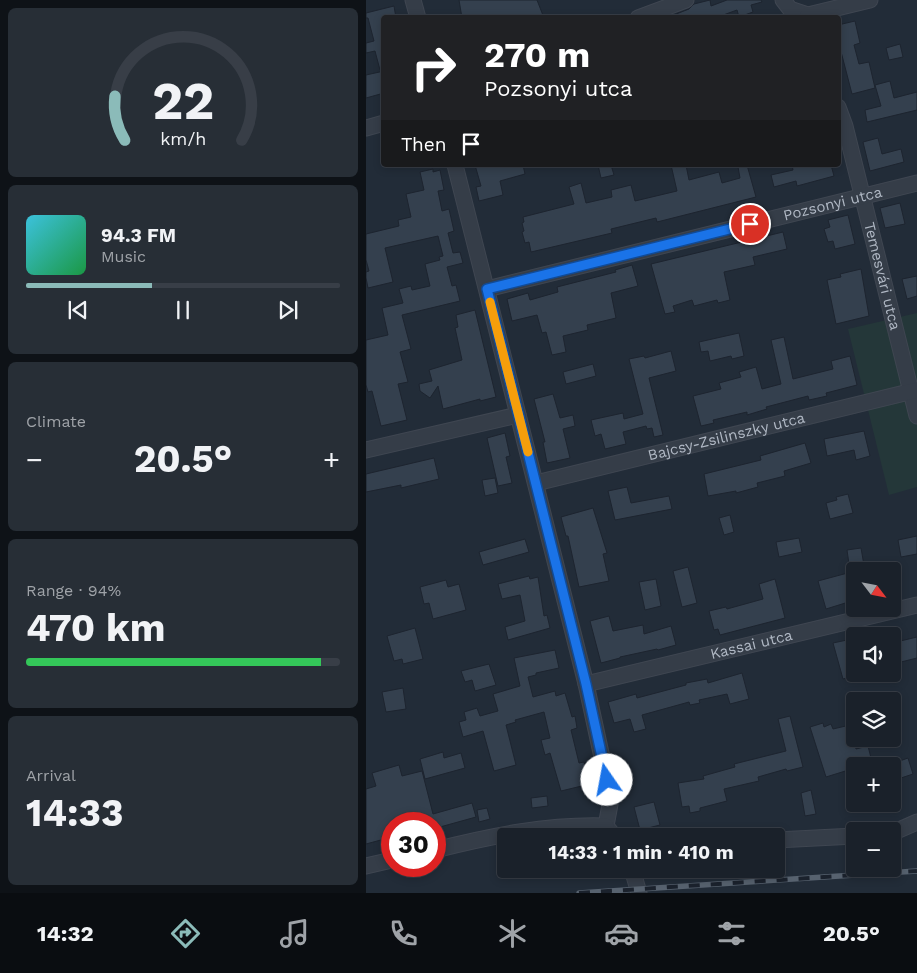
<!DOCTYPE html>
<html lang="en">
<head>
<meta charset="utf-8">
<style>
	body { margin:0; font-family:"Work Sans",sans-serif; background:#272e36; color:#f1f3f6; height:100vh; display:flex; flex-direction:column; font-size:19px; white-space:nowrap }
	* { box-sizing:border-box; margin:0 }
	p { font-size:16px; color:#9fa3a8 }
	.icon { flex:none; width:28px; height:28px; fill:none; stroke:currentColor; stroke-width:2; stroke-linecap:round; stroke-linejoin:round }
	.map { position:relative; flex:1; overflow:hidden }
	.side { display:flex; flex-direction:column; gap:8px; padding:8px; background:#0e1217; width:366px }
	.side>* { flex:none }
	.guide { position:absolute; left:15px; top:15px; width:460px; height:152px; border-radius:5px; box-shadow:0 2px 8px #0003,0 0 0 1px #383e47; background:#202124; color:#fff; overflow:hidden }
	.needle { width:32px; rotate:122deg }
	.buttons { position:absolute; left:480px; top:562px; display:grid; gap:10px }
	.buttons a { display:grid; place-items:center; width:55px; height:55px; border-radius:5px; background:#1a212a; box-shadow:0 2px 8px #0003,0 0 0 1px #383e47; font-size:25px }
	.speed { position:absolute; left:15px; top:812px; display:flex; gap:10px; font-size:25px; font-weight:700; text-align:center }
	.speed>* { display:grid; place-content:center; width:65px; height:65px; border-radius:50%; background:#1a212a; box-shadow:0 2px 8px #0003,0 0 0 1px #383e47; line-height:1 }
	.speed .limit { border:8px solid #d22; background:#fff; color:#111 }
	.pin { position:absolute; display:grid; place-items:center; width:42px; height:42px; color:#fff; margin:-21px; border:2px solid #fff; border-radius:50%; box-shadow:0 1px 5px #0007 }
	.me { position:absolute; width:55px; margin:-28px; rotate:348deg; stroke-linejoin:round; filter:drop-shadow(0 0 4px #0008) }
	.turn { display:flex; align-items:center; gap:18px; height:105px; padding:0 20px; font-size:22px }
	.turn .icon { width:65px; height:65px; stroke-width:2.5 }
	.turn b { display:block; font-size:35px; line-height:42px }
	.then { display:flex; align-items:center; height:48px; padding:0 20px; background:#0003; gap:10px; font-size:19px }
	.big { font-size:38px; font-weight:700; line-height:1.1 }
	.side .widget { flex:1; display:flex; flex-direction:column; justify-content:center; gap:8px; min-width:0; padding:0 18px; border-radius:8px; background:#272e36 }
	.side .dial { align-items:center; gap:0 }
	.dial svg { height:130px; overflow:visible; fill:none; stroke:#383e47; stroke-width:7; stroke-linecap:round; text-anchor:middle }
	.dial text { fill:#f1f3f6; stroke:none }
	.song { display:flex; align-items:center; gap:15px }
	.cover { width:60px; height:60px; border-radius:8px; background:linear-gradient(135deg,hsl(190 70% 55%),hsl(140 70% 35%)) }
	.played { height:5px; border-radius:2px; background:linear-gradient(90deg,#8bbbb9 40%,#383e47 40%) }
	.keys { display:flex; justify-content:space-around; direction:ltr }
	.heat { display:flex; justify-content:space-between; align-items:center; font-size:28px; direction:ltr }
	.charge { height:8px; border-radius:4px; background:linear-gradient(90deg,#34c759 94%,#383e47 0) }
	.trip { position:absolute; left:131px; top:828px; width:288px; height:50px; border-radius:5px; background:#1a212a; box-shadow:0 2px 8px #0003,0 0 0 1px #383e47; font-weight:700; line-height:50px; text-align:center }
	.tab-bar { display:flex; height:80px; justify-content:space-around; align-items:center; background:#0a0d11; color:#9fa3a8 }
	.tab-bar .icon { width:35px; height:35px }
	.tab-bar .active { color:#8bbbb9 }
	.tab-bar b { font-size:22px; color:#f1f3f6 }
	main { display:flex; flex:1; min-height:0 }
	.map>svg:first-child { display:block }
</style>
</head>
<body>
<main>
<section class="side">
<div class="widget dial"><svg viewBox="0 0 100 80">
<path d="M14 69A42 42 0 1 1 86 69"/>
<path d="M14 69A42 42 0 0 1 8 42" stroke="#8bbbb9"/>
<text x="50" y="56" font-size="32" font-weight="700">22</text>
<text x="50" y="72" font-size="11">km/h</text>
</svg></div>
<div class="widget">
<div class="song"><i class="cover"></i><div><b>94.3 FM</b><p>Music</p></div></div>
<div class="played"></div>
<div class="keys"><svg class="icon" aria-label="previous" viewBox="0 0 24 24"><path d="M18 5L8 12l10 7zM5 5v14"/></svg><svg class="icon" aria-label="pause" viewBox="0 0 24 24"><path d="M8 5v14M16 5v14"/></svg><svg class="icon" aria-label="next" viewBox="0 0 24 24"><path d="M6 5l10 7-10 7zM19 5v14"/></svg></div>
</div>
<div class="widget"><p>Climate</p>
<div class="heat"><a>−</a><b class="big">20.5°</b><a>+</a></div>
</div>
<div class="widget"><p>Range · 94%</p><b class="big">470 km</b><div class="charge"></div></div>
<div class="widget"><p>Arrival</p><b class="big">14:33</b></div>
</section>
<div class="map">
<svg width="551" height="893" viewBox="0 0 551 893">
	<rect width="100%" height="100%" fill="#222c38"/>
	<path fill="#243739" d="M551 313V487L523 495 482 329Z"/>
	<g fill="#34404e" stroke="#1d242f">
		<path d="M93 0H171L178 18H96Z"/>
		<path d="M344 0 345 6 361 0H395L396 2 385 5 387 12 373 17 371 10 349 18H300L323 9 328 4Z"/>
		<path d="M28 6 30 18H18V69L14 70 9 51 0 53V43L8 41 2 18H0V13Z"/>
		<path d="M489 21 494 43 488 45 493 64 503 62 509 88 486 94 472 40V25Z"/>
		<path d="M534 44 537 57 523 60 520 48Z"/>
		<path d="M18 71V93L0 98V75Z"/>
		<path d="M524 81 528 98 551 92V110L501 122 499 110 515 106 509 85Z"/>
		<path d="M512 138 516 154 535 149 538 162 504 171 497 142Z"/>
		<path d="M109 165H157L159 174 134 181 137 195 113 201 110 187 115 186Z"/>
		<path d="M232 165H245L248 175 235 178Z"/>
		<path d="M305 165H320L323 180 353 172 356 183 374 178 372 167 381 165 390 197 291 222 290 218 245 229 246 233 165 252 163 242 159 243 156 232 158 231 156 223 158 222 157 217 208 204 203 187 215 183 220 203 246 197 245 190 265 185 269 201 311 191Z"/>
		<path d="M426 165H465L468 176 431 186 430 181 408 187 405 175 427 170Z"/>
		<path d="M67 169V172L74 170 78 190 72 191 76 211 83 209 88 231 82 233 87 253 94 252 97 263 81 267 86 286 90 285 94 301 36 315 45 349 34 352 42 382 32 384 41 420 15 426 6 391 2 392 0 385V340L22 335 16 308 37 303 33 289 45 286 46 290 64 286 59 264 74 260 73 257 77 256 72 236 19 248 27 282 2 288 0 278V272L3 271 0 260V234L33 226 32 220 45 217 40 194 58 190 54 172Z"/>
		<path d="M534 203 539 224 519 228 514 208Z"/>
		<path d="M482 215 489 244 469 249 467 241 462 242 458 229 464 227 462 220Z"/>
		<path d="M417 232 421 249 387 257 389 265 358 272 364 300 352 303 351 300 328 306 326 300 307 306 309 312 299 314 285 264Z"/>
		<path d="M266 265 272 286 245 293 250 318 221 325 222 330 197 336 200 352 186 355 180 332 176 333 171 315 146 321 141 299 162 293 164 300 192 292 191 287 250 272 249 270Z"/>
		<path d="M495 269 503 316 470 324 461 280 475 277 474 274Z"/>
		<path d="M551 276V296L541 299 536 279Z"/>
		<path d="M109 310 130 397 114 401V399L77 409 72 386 64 398 54 391 53 384 66 381 63 370 96 360 89 328 92 327 90 315Z"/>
		<path d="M373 333 378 356 366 359 365 356 344 361 342 351 335 352 333 342Z"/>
		<path d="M418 337 427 379 467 369 465 361 484 356 491 385 460 393 461 396 443 400 442 396 400 407 401 409 381 415V412L347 420 348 423 335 426 327 396 355 389 353 383 375 377 373 372 390 367 396 389 415 384 405 340Z"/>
		<path d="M305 351 310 371 283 378 297 435 288 437 286 428 281 429 280 426 257 432 260 444 239 449 235 434 229 436 225 420 257 413 258 419 277 414 263 359 278 356 279 358Z"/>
		<path d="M227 364 230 376 200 384 197 372Z"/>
		<path d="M187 394 194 418 207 415 209 426 197 429 204 458 181 463 177 442H179L168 399Z"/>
		<path d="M498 431 504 456 490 460 488 450 461 456 458 439Z"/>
		<path d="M139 433 144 456 140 457 146 483 132 486 121 438Z"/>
		<path d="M439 443 445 463 418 471 419 476 391 483 392 487 370 493V491L342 496 338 474 395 460 394 456Z"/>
		<path d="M68 458 73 479 35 488V485L0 492V474Z"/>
		<path d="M129 478 132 493 119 496 116 480Z"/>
		<path d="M261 487 265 503 303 496 306 509 249 520 242 491Z"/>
		<path d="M482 494 487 513 464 519 460 503 471 500 470 497Z"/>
		<path d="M227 508 241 553 237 554 243 581 213 587 202 536H200L195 517Z"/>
		<path d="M364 515 368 532 358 535 353 518Z"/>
		<path d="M551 536V554L535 557 532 540Z"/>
		<path d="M433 538 436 552 413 557 410 542Z"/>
		<path d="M159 539 163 552 117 565 113 552Z"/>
		<path d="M495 548 499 571H484L481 550Z"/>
		<path d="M322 567 331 603 316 607 307 571Z"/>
		<path d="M489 571V600L460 609 452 581Z"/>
		<path d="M163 576 164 579 172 577 178 616 181 615 184 628 142 640 139 627 159 621 154 595 136 599 132 584Z"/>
		<path d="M290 579 295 606 279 610 273 582Z"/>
		<path d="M409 579 419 618 354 635 352 629 348 630 343 611 360 607 361 609 397 599 393 584Z"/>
		<path d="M80 580 82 587 93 584 100 610 67 619 63 603 58 604 54 587Z"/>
		<path d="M243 616 247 631 277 625 278 634 305 626 310 645 292 650 291 649 254 657V658L235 663 224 621Z"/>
		<path d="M49 628 57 659 37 664 36 659 28 661 21 636Z"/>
		<path d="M551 637V658L535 662 533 657 526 658V643Z"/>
		<path d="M481 640 490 675 477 679 467 643Z"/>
		<path d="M189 650 193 668 170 673V675L162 677 167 697 189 691 190 696 199 693 206 717 209 716 211 728 205 730 213 763 218 762 224 784 195 791 184 753 179 755 175 740 184 738 178 712 149 720 150 722 140 725 150 765 128 771 117 731 97 737 93 722 100 720 98 712 111 708 114 716 132 711 127 694 154 686 148 658Z"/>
		<path d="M123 664 130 685 109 691 106 680 99 682 95 671Z"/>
		<path d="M376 673 383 699 364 704 361 694 333 700 334 703 324 705 323 702 276 715 280 729 268 732 264 719 248 723 242 702 270 694 271 698 320 685V683L341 679 342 683Z"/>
		<path d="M37 688 40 709 20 712 16 692Z"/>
		<path d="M424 716 437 767 421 771 420 769 392 777 393 781 358 789 361 801 334 808V811L324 813 323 806 316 807 312 783 338 779 337 776 369 767 368 764 420 751 412 719Z"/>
		<path d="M457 723 458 727 465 724 467 729 484 725 490 749 502 746 507 766H489V768L460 777 444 727Z"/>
		<path d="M77 752 78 758 95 753 99 768 59 779 54 759Z"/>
		<path d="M542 758 547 774 535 778 531 762Z"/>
		<path d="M33 765 36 776 56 771 67 814 106 803 110 817 74 827 73 824H26V837L0 844V789L10 786 6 773Z"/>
		<path d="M445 790 450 814 439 816 435 793Z"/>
		<path d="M181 796 182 806 166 808 165 798Z"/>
		<path d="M288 802 294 825 274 830 268 807Z"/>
		<path d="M121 808 124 819 113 822 111 810Z"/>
	</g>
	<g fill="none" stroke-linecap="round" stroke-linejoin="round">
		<defs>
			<g id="street">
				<path d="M47 0 52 18"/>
				<path d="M417 0 424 9 442 15 443 18"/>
				<path d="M442 15 504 0"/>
				<path d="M272 18 320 0"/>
				<path id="s1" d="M472 107 479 126 551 416"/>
				<path d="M0 128 18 123"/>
				<path d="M89 165 220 684 245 799 240 826 248 836"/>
				<path id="s2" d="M121 289 551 183"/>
				<path d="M0 450 152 415"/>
				<path id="s3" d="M170 483 551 390"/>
				<path id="s4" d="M220 684 551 605"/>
				<path d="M526 833 551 822"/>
				<path d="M410 840 489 836"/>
				<path d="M69 850C125 836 182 824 240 826"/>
				<path d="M0 866 26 860"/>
				<path d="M266 869 273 893"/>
			</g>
		</defs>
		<use href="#street" stroke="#3f4651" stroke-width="17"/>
		<use href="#street" stroke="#353d48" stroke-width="15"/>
		<defs>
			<path id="rail" d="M213 893 551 871"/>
		</defs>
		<use href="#rail" stroke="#57626f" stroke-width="5.5"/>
		<use href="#rail" stroke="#1b222d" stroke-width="4" stroke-dasharray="11" stroke-linecap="butt"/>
	</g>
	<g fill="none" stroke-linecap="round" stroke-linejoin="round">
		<defs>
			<path id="route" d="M241 780 220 684 121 289 384 224"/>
		</defs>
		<use href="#route" stroke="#114b97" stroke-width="12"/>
		<use href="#route" stroke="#1a73e8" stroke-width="9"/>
		<path stroke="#f59e0b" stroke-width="9" d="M124 302 162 452"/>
	</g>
	<g text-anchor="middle" stroke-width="5" stroke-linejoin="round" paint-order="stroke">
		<g font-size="15" fill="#b0b8c4" stroke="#1b222d">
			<text dy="5" stroke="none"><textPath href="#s2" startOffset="356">Pozsonyi utca</textPath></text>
			<text dy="5" stroke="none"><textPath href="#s1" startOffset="175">Temesvári utca</textPath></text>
			<text dy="5" stroke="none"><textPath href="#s3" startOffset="196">Bajcsy-Zsilinszky utca</textPath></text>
			<text dy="5" stroke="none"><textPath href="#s4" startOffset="170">Kassai utca</textPath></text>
		</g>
	</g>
</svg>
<div class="buttons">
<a><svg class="needle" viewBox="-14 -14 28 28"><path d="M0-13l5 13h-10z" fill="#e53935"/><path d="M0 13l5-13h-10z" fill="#9fa3a8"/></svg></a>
<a><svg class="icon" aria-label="sound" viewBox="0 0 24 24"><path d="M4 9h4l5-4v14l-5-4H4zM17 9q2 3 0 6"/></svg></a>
<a><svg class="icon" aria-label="layers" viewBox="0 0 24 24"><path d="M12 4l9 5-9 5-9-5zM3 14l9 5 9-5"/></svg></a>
<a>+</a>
<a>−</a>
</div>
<div class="speed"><div class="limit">30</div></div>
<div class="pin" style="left:384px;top:224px;background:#d93025"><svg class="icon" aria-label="arrive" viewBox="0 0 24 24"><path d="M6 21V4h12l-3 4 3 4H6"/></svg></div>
<svg class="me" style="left:241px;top:780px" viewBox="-20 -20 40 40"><circle r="19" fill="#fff"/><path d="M0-13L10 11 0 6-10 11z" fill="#1a73e8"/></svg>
<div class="trip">14:33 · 1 min · 410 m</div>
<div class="guide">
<div class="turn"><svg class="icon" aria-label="right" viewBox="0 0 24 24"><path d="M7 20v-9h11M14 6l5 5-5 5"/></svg><div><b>270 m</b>Pozsonyi utca</div></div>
<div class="then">Then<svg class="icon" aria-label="arrive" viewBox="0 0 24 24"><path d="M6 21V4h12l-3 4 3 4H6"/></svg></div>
</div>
</div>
</main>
<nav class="tab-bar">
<b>14:32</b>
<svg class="icon active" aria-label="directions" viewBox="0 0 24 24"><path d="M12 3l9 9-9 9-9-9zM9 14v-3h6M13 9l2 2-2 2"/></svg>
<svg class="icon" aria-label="music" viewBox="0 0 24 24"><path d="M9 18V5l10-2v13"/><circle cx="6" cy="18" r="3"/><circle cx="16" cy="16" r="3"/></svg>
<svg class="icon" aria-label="phone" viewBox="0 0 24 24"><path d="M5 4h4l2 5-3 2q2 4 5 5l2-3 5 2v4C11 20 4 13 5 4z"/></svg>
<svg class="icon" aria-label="climate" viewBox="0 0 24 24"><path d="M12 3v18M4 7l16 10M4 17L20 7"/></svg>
<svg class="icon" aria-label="car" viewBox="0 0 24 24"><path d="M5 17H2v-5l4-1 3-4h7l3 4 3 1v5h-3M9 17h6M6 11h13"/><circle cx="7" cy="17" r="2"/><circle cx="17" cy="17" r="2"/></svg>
<svg class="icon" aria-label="filters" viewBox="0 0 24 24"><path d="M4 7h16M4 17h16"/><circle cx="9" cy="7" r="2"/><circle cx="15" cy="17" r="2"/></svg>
<b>20.5°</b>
</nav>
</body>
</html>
